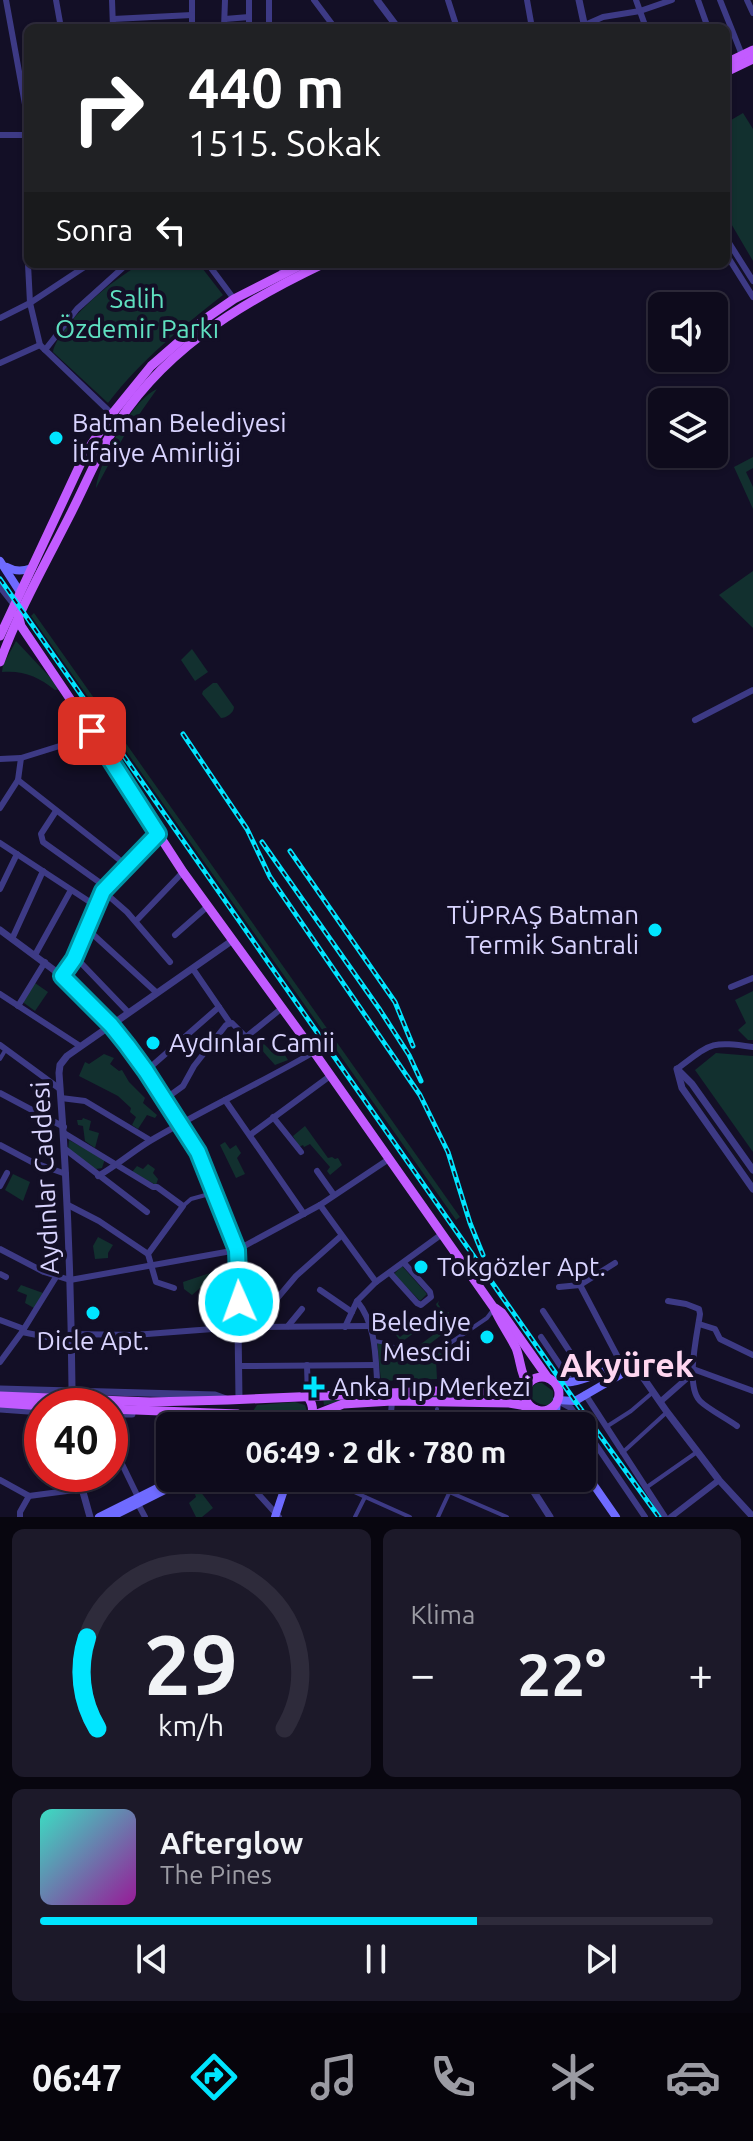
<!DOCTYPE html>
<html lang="tr">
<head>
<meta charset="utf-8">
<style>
	body { margin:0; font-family:Ubuntu,sans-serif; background:#1c1929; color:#f1f3f6; height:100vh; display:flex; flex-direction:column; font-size:30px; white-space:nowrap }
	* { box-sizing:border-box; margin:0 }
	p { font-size:26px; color:#9b9ba3 }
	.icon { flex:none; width:44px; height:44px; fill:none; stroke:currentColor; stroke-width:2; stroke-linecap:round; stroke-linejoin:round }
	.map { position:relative; height:1517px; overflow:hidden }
	.details { display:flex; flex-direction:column; gap:12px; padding:12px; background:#08060f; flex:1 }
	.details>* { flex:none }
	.guide { position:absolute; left:24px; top:24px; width:706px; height:244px; border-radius:12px; box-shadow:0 2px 6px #0004,0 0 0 2px #2e2b3b; background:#202124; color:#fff; overflow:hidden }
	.fabs { position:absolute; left:648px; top:292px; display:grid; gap:16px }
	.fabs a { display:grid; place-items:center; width:80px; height:80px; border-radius:12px; background:#0e0b1c; box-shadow:0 2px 6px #0004,0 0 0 2px #2e2b3b; font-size:40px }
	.speed { position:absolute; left:24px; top:1388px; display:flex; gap:16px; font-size:40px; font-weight:700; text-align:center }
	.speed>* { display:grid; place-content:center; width:104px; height:104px; border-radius:50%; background:#0e0b1c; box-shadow:0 2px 6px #0004,0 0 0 2px #2e2b3b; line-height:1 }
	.speed .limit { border:12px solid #d22; background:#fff; color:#111 }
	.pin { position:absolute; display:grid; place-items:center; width:68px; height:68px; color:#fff; margin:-34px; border-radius:16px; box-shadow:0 4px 12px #0006 }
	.me { position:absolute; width:88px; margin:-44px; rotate:358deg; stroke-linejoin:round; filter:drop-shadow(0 0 6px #0008) }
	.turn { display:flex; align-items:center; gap:28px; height:168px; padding:0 32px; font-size:36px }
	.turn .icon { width:104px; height:104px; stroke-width:2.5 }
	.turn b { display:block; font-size:56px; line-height:68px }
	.then { display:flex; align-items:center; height:76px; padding:0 32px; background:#0003; gap:16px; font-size:30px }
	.big { font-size:60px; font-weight:700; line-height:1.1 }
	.details .card { flex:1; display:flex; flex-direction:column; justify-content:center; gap:12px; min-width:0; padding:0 28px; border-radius:12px; background:#1c1929 }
	.details .dial { align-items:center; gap:0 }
	.dial svg { height:208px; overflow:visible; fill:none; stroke:#2e2b3b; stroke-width:7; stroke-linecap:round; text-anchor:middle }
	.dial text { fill:#f1f3f6; stroke:none }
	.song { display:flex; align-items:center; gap:24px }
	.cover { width:96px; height:96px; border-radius:12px; background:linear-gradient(135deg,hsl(170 70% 55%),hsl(300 70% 35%)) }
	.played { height:8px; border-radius:4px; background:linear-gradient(90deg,#00e5ff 65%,#2e2b3b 65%) }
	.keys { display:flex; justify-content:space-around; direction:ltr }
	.heat { display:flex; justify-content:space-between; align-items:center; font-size:44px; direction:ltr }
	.details .tiles { flex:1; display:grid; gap:12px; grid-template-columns:1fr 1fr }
	.card:last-child { grid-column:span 2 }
	.trip { position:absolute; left:156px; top:1412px; width:440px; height:80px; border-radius:12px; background:#0e0b1c; box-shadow:0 2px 6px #0004,0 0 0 2px #2e2b3b; font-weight:700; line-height:80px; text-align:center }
	.tab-bar { display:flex; height:128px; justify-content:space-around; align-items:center; background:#06040b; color:#9b9ba3 }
	.tab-bar .icon { width:56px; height:56px }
	.tab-bar .selected { color:#00e5ff }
	.tab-bar b { font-size:36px; color:#f1f3f6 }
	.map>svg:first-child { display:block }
</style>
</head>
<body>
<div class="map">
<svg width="753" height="1517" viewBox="0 0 753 1517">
	<rect width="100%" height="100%" fill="#130f26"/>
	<g fill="#12302f">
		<path d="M743 113 753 129V261L726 215V123Z"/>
		<path d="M142 264H199L223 295C180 329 142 359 108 403L53 352C59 324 116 276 142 264Z"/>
		<path d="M157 389 124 436 96 488C100 460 131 401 157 389Z"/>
		<path d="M753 457V468L746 472 753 487V509L734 467Z"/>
		<path d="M753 571V628L719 595Z"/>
		<path d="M34 613 460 1217 456 1220 31 616Z"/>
		<path d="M16 641 61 689 55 690C39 677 23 670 2 672L3 665Z"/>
		<path d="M192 649 208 672 195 681 181 660Z"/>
		<path d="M213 683H217L234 707C234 713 226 718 221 718L202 694 203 691Z"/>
		<path d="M35 983 48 992 35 1011 24 1003V1000Z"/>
		<path d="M753 991V1040H748L738 1030 746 1023 735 1000Z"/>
		<path d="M264 1044 272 1052 280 1047 288 1060 275 1065 259 1047Z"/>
		<path d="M716 1053 753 1056V1152L695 1070Z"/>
		<path d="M104 1054 114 1058 110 1064 119 1071 122 1070 129 1082 145 1098 143 1103 157 1115 155 1118 147 1115 138 1129 132 1125 136 1117 130 1112 131 1108 118 1096 79 1076 85 1062 89 1064Z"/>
		<path d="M83 1118 91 1121 89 1130 99 1133 95 1148 85 1141 83 1126 78 1125 77 1120H82Z"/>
		<path d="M305 1126 328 1158 332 1157 335 1159 338 1158 342 1165 330 1175 327 1171 330 1167 310 1144 304 1147 303 1145 299 1147 293 1136Z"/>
		<path d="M69 1140 105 1159 102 1168 96 1169 68 1151Z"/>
		<path d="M225 1142 230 1149 236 1145 241 1153 237 1158 245 1174 236 1178 220 1145Z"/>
		<path d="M148 1164 155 1169 153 1173 158 1179 156 1185 132 1172 137 1166 143 1169Z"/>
		<path d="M13 1174 30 1182 23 1201 5 1190Z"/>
		<path d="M98 1237 113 1245 108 1253V1258L95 1259 93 1246Z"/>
		<path d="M402 1266 427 1294 420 1301 394 1274Z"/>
		<path d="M216 1271 222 1278 217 1285 208 1287V1292L200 1288 192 1295 184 1289 183 1282Z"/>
		<path d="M21 1285 43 1293 34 1308 25 1303 27 1295 17 1291Z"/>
		<path d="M439 1301 438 1304 445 1314 449 1312V1314L445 1316 441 1313 403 1341 405 1345 404 1346 396 1335V1333L400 1337 438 1309 436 1304Z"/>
		<path d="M451 1315 453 1316 450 1319 457 1329 461 1327 457 1331 452 1327 427 1346 430 1350 416 1352 409 1350V1346L413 1350 449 1323 448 1318Z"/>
		<path d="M377 1341C403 1353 414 1369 442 1352V1360H436L437 1379 381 1381Z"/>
		<path d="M537 1383H542L553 1391V1402L550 1405C536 1407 521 1393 537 1383Z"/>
		<path d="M506 1394V1400L344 1401 324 1405 323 1398Z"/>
		<path d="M295 1402 305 1405 307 1411 301 1426H261L253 1417V1411L257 1405Z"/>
		<path d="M200 1491 213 1508 202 1517H196L189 1503 196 1497 195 1494Z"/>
	</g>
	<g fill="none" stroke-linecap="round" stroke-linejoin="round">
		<g stroke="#3d3a85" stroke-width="4">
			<path d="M0 1059 6 1049"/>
			<path d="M183 1206 191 1199 213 1193"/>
			<path d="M375 1341C403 1344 403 1366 434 1354L487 1318 493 1310"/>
			<path d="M436 1426 437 1409"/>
			<path d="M606 1427 631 1411 652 1393"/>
			<path d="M110 1436 115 1453 121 1462"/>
			<path d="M622 1453 667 1412"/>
			<path d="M323 1478 410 1517"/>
			<path d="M417 1478 507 1517"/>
			<path d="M647 1487 697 1452"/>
			<path d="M351 1490 356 1478"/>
			<path d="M355 1517 365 1497"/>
			<path d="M438 1517 450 1491 455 1487 460 1478"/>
		</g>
		<g stroke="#3d3a85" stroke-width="6">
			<path d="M6 0 28 121"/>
			<path d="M56 0 61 28"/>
			<path d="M112 0 113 28"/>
			<path d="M192 0V28"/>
			<path d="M314 0 335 28"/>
			<path d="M448 0 457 28"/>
			<path d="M527 0 532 28"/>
			<path d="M636 0 646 28"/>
			<path d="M698 0 708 28"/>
			<path d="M720 0 742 55"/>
			<path d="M747 0 753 13"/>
			<path d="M113 19 192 15"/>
			<path d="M225 19 249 17"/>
			<path d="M224 28 225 0"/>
			<path d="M249 28V0"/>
			<path d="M269 28V0"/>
			<path d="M578 28 603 17 640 11 672 0"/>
			<path d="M0 135H28"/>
			<path d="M726 238 753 281"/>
			<path d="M726 254 753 297"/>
			<path d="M28 264 30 303 40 345 112 414"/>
			<path d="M208 264 234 299"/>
			<path d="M279 264 284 273"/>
			<path d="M0 318 30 303 89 264"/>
			<path d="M45 350 77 309 127 264"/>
			<path d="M0 363 40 345"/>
			<path d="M0 587 14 605"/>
			<path d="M695 720 753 690"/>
			<path d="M63 743 76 729 74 708"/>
			<path d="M0 759 21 758 82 739 111 766"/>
			<path d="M18 780 126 865"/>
			<path d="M0 808 18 780 21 758"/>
			<path d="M56 811 41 834 43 842 106 887"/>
			<path d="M0 843 96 906"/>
			<path d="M0 889 17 854"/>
			<path d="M103 891 127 912 170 962"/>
			<path d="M136 921 183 872"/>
			<path d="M86 928 157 993"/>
			<path d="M175 935 208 906"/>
			<path d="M12 939 43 871"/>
			<path d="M35 955 71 890"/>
			<path d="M74 959 82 964 128 1012"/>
			<path d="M193 969 230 1023"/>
			<path d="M62 976C81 949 87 916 104 889 118 869 140 851 158 834"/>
			<path d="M731 987 753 978"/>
			<path d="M0 994 80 1046"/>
			<path d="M18 1006 45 962"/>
			<path d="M0 1045 60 1089"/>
			<path d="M677 1069C711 1043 710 1041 753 1047"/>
			<path d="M146 1071 219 1007"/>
			<path d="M0 1093 64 1127"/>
			<path d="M61 1098 85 1101 150 1140"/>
			<path d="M165 1099 183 1086 194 1066 226 1025 232 1023 246 1037 282 1008"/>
			<path d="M225 1100 304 1214"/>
			<path d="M273 1117 301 1152"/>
			<path d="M64 1133 153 1187H157L183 1206 148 1254 156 1282 174 1288"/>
			<path d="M250 1135 330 1076"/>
			<path d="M0 1145 32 1162 66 1174"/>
			<path d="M65 1149 147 1212"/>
			<path d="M317 1171 334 1195"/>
			<path d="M98 1176C118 1165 135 1149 155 1138 207 1108 262 1082 314 1052"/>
			<path d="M0 1186 7 1173"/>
			<path d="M68 1205 99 1221 148 1254"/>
			<path d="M320 1205 376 1282"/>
			<path d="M0 1249 44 1272 70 1280 237 1250 320 1205 389 1159"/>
			<path d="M390 1273 417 1303 421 1305 431 1297 430 1292 404 1263"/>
			<path d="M0 1274 6 1277"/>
			<path d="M580 1285 623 1367"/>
			<path d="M559 1287 580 1285 615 1263"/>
			<path d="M320 1290 352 1312"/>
			<path d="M357 1301C378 1327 375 1361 378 1393"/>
			<path d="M668 1301 686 1304 699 1309 700 1314C697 1335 685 1386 700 1401 708 1409 726 1418 737 1426"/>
			<path d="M212 1305 239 1302"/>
			<path d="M543 1311 587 1378"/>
			<path d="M0 1320 24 1329"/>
			<path d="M699 1324 715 1329 720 1339 753 1355"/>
			<path d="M288 1326 302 1309"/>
			<path d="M253 1327 296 1276 341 1236"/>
			<path d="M345 1327 357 1301 376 1282 442 1234"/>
			<path d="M22 1332 72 1342"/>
			<path d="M72 1334 134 1335 239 1327 371 1326"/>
			<path d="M541 1337 572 1383"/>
			<path d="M0 1362 22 1332 56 1277"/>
			<path d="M307 1365 308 1397"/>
			<path d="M239 1366 376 1365"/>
			<path d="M693 1369 753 1391"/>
			<path d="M585 1394 665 1517"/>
			<path d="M560 1402 571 1408 645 1517"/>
			<path d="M660 1402 693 1373"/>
			<path d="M390 1426 392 1401"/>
			<path d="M121 1462 138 1497"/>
			<path d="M244 1478 279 1517"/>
			<path d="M0 1480 29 1496 82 1489"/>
			<path d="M138 1504 145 1517"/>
			<path d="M20 1517V1512L29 1496"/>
			<path d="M671 1517 719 1480"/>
		</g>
		<g stroke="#3d3a85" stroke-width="7">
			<path d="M377 0 398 28"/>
			<path d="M579 0 585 28"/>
			<path d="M0 930 62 976 111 1025 146 1071 198 1152 237 1250 239 1399"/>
			<path d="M677 1069 682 1088 753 1189"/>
			<path d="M678 1070 692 1084 753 1170"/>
			<path d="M632 1368 642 1376 667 1412 719 1480 753 1517"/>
			<path d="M0 1389 215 1395 226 1399"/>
			<path d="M70 1406 72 1388C71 1283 67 1178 59 1073L60 1065 67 1056 233 940"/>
			<path d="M0 1409 42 1412"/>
			<path d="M322 1413 339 1424 347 1426"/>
			<path d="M110 1414H132"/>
			<path d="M78 1474 90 1517"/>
			<path d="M525 1478 550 1517"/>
		</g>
		<g stroke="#6f6bff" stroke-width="8">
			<path d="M0 561 20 592"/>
			<path d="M7 567C16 572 23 571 32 568"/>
			<path d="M552 1381C584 1389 609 1361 632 1367"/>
			<path d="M537 1410 544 1414 554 1426"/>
			<path d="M557 1426 556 1413 557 1400 575 1401 632 1368"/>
			<path d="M582 1468 616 1517"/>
			<path d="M99 1517 177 1478"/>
			<path d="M111 1517 189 1478"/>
			<path d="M275 1517 288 1478"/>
		</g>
		<g stroke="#c25bff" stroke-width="9">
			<path d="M726 63 753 50"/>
			<path d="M726 72 753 59"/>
			<path d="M0 636 86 452 112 414 151 366 205 319 234 299 303 264"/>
			<path d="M0 662C18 612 44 566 68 519 82 492 94 463 109 437 158 353 237 305 323 264"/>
			<path d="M495 1308 502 1313 548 1378"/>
			<circle cx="542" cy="1394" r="17"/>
			<path d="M0 1396 150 1402 228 1400 436 1391H504L528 1385C520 1373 521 1361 516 1348 509 1334 500 1322 494 1308L314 1052 183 872 87 724 21 626 18 615"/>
			<path d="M0 1403 44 1406"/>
			<path d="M110 1409 238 1414 249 1419 255 1426"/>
			<path d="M312 1416 343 1404 392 1401 509 1403 521 1405 537 1410"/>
			<path d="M308 1426C313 1415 315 1407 308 1397"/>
		</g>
		<defs>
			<g id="rail">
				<path d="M0 579 575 1401 659 1517"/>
				<path d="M183 734 247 829 270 877 420 1095 448 1152 470 1223 483 1255"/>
				<path d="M262 842 380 1010 409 1055 421 1081"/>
				<path d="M290 851 395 1002 413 1046"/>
			</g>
		</defs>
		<use href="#rail" stroke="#00e5ff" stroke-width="5"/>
		<use href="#rail" stroke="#130f26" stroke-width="2" stroke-dasharray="6" stroke-linecap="butt"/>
	</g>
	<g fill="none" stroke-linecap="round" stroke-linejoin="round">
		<defs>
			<path id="route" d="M92 731 158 834 103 891 74 959 62 976 111 1025 127 1045 146 1071 198 1152 237 1250 239 1302"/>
		</defs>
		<use href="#route" stroke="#0095a6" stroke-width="20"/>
		<use href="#route" stroke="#00e5ff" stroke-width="14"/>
	</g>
	<g fill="#00e5ff" stroke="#130f26" stroke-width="3">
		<circle cx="56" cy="438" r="8"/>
		<circle cx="655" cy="930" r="8"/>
		<circle cx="153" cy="1043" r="8"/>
		<circle cx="421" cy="1267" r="8"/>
		<circle cx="93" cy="1313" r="8"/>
		<circle cx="487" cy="1337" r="8"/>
		<path d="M310 1375h8v8h8v8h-8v8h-8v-8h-8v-8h8z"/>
	</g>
	<g text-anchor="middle" stroke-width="8" stroke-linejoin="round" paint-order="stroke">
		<g font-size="26" fill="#5fe0c0" stroke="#130f26">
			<text x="137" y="308">Salih<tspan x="137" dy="30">Özdemir Parkı</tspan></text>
		</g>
		<g font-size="26" fill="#d9d4ff" stroke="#130f26" text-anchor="start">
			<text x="72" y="432">Batman Belediyesi<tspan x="72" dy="30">İtfaiye Amirliği</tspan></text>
			<text x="639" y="924" text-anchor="end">TÜPRAŞ Batman<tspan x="639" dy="30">Termik Santrali</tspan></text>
			<text x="169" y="1052">Aydınlar Camii</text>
			<text x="437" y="1276">Tokgözler Apt.</text>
			<text x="471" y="1331" text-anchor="end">Belediye<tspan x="471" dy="30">Mescidi</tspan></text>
			<text x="93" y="1350" text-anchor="middle">Dicle Apt.</text>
			<text x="332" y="1396">Anka Tıp Merkezi</text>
		</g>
		<g font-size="26" fill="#d9d4ff" stroke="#130f26">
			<text transform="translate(45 1178) rotate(-93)" y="9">Aydınlar Caddesi</text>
		</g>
		<g font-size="34" font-weight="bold" fill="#ffd6f0" stroke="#130f26">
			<text x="627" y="1377">Akyürek</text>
		</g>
	</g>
</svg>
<div class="fabs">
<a><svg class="icon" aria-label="sound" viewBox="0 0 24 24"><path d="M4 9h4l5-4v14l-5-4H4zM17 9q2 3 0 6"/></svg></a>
<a><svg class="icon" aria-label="layers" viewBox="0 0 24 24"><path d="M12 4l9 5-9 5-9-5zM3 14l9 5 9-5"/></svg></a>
</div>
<div class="speed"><div class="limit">40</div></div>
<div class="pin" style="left:92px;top:731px;background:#d93025"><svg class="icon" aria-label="arrive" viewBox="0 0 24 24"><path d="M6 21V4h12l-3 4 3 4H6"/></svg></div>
<svg class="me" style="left:239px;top:1302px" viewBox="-20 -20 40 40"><circle r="17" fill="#00e5ff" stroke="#fff" stroke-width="3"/><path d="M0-11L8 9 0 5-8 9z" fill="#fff"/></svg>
<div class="trip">06:49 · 2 dk · 780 m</div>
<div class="guide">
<div class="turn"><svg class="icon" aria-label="right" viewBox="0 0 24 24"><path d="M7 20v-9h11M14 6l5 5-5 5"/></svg><div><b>440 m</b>1515. Sokak</div></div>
<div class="then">Sonra<svg class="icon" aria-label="left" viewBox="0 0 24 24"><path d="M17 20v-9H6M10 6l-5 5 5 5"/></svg></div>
</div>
</div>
<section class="details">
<div class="tiles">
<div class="card dial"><svg viewBox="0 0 100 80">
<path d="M14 69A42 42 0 1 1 86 69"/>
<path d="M14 69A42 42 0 0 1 10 34" stroke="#00e5ff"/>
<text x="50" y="56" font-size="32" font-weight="700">29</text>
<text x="50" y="72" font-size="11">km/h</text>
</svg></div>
<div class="card"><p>Klima</p>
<div class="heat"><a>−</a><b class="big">22°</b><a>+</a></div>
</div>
<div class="card">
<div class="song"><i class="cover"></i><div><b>Afterglow</b><p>The Pines</p></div></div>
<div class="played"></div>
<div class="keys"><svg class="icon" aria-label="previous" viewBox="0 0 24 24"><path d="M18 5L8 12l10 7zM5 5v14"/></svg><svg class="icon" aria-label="pause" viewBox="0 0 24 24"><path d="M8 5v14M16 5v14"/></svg><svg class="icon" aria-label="next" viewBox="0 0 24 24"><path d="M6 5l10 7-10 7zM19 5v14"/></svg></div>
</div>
</div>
</section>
<nav class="tab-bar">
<b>06:47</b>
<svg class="icon selected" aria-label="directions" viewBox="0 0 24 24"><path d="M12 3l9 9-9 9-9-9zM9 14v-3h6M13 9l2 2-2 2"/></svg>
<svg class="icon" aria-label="music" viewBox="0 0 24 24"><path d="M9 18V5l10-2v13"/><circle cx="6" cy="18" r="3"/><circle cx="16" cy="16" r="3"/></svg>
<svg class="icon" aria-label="phone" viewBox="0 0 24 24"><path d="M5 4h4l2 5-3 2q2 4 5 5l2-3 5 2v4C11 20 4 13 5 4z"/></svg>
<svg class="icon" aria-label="climate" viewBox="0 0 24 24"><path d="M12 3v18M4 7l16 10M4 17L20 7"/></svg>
<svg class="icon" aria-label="car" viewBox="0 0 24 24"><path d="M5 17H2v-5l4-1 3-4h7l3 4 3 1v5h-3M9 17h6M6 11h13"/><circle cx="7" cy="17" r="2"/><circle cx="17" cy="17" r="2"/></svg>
</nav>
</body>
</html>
